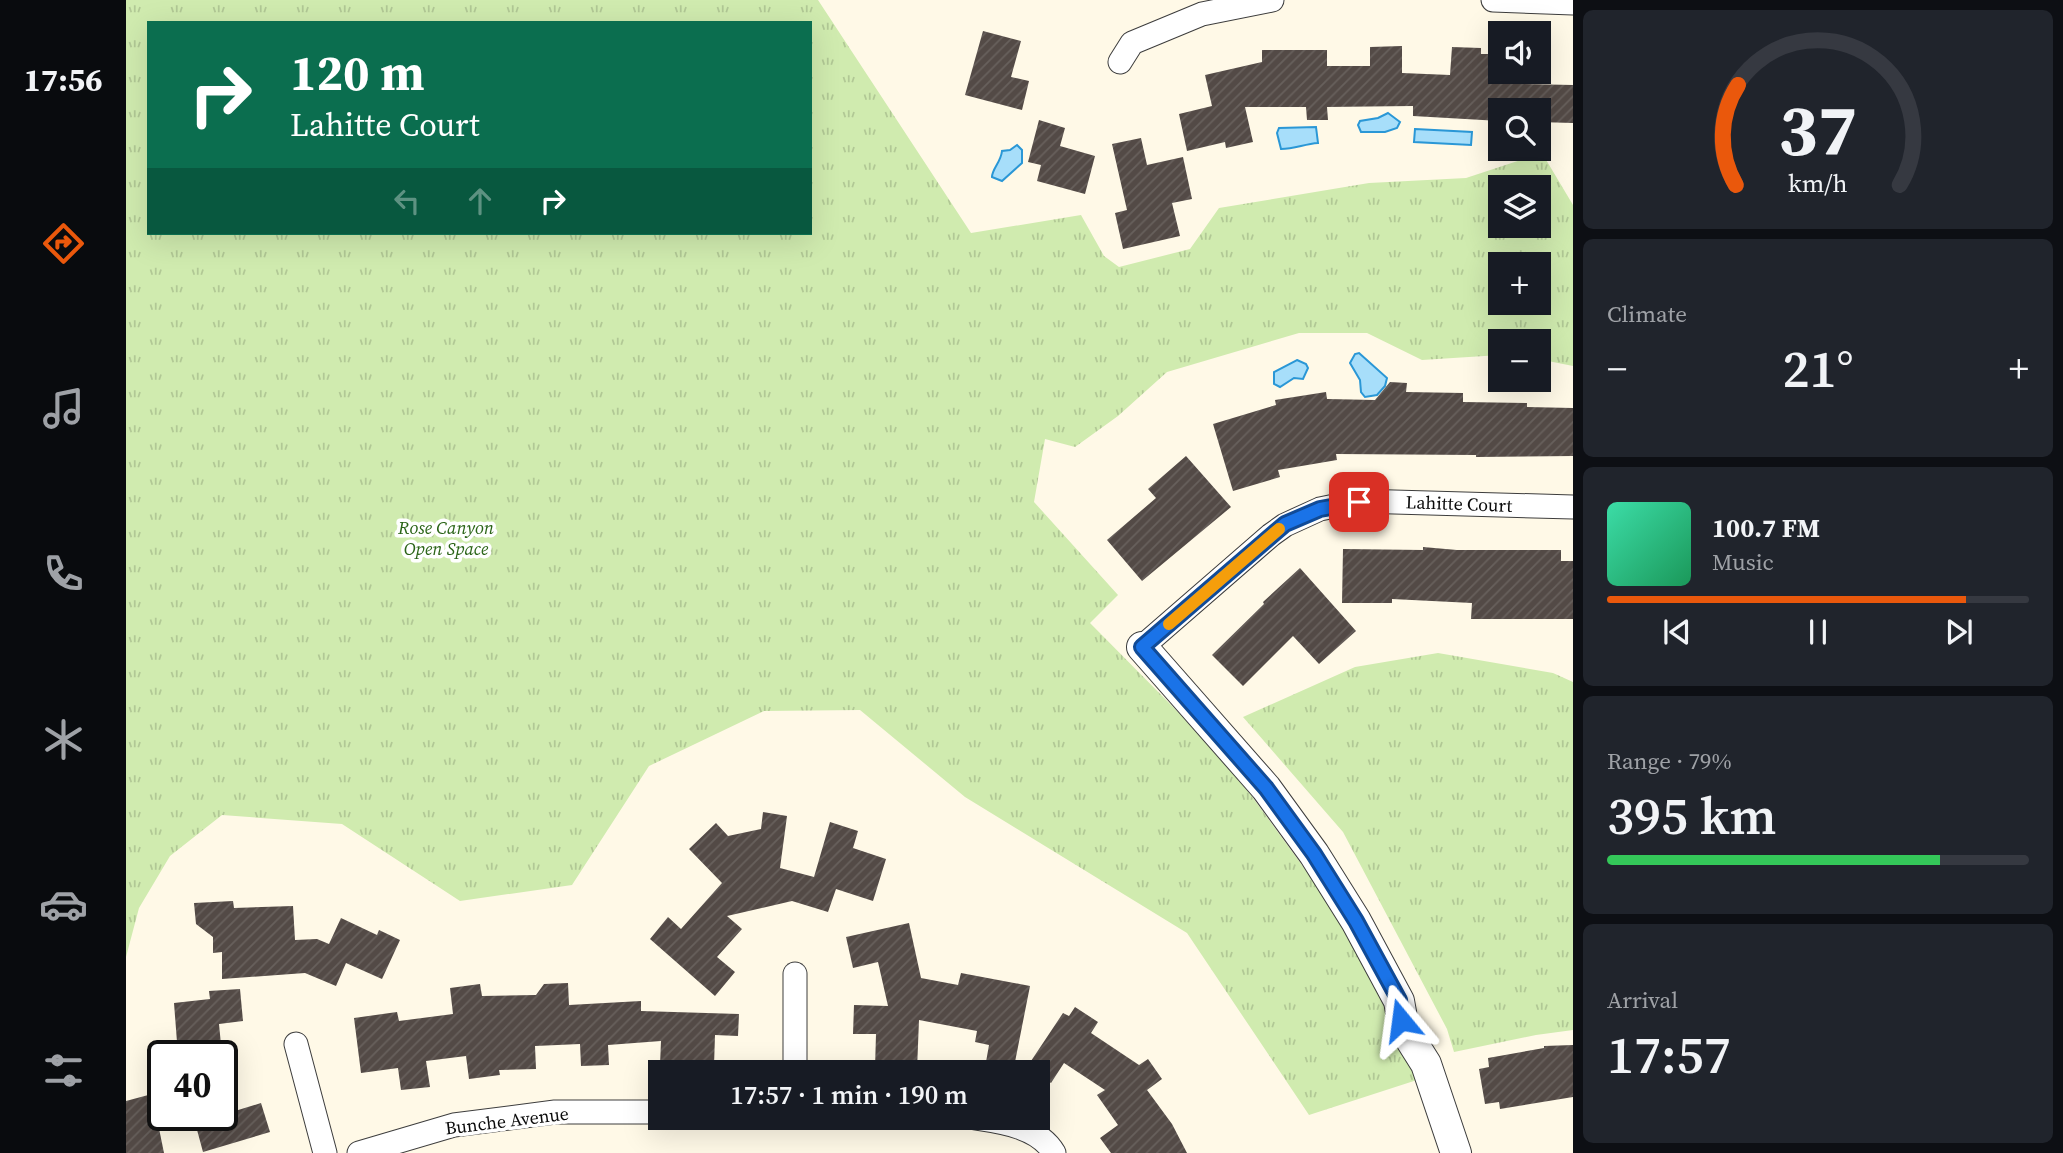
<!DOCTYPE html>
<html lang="en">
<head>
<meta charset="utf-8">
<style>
	body { margin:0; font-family:"Source Serif 4",serif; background:#20242c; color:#f1f3f6; height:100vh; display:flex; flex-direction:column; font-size:26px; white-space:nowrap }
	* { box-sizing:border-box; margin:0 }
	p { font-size:23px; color:#9ea1a6 }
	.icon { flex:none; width:38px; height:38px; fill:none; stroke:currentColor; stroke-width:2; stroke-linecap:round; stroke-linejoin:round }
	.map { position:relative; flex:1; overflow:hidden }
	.sheet { display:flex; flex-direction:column; gap:10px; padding:10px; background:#0d0f14; width:490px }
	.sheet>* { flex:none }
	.hud { position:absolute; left:21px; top:21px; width:665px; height:214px; border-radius:0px; box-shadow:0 7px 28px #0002; background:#0b6e4f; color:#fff; overflow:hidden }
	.buttons { position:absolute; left:1362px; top:21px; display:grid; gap:14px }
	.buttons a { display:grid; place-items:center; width:63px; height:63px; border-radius:0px; background:#171b24; box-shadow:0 7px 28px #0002; font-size:35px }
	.speed { position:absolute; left:21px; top:1040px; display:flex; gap:14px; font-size:35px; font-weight:700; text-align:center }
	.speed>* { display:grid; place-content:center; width:91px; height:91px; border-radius:50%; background:#171b24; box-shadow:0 7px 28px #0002; line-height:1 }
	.speed .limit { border:4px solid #111; border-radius:10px; background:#fff; color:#111 }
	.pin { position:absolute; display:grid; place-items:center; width:60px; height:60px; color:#fff; margin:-30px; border-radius:14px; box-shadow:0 4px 10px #0006 }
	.me { position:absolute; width:77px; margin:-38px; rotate:344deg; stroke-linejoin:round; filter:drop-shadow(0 0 5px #0008) }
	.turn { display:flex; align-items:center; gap:24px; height:147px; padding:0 28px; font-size:32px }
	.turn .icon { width:91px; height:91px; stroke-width:2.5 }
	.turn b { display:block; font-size:49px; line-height:60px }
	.lanes { display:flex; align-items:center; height:66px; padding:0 28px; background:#0003; justify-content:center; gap:35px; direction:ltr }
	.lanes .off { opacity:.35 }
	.big { font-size:52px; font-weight:600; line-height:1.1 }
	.sheet .tile { flex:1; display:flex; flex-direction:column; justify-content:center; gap:10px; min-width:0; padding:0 24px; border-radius:10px; background:#20242c }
	.sheet .dial { align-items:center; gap:0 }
	.dial svg { height:182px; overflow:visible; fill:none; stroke:#363941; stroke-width:7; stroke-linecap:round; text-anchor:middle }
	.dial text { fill:#f1f3f6; stroke:none }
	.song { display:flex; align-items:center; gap:21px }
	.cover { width:84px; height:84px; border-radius:10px; background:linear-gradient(135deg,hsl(160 70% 55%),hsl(150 70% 35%)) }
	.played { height:7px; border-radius:4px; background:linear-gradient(90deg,#ea580c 85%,#363941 85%) }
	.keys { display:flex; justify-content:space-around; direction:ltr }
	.heat { display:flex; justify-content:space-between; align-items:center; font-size:38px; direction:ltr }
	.charge { height:10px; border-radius:5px; background:linear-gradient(90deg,#34c759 79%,#363941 0) }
	.trip { position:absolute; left:522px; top:1060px; width:402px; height:70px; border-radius:0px; background:#171b24; box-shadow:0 7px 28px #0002; font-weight:600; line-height:70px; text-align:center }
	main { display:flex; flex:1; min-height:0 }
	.menu { display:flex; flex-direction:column; width:126px; justify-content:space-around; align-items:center; background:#090b0e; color:#9ea1a6 }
	.menu .icon { width:49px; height:49px }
	.menu .active { color:#ea580c }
	.menu b { font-size:32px; color:#f1f3f6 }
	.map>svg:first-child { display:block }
</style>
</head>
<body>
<main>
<nav class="menu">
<b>17:56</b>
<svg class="icon active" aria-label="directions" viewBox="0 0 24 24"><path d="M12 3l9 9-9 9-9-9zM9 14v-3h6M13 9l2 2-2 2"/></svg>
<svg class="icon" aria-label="music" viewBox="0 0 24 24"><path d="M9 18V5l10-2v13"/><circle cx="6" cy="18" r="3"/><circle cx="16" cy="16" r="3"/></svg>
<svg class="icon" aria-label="phone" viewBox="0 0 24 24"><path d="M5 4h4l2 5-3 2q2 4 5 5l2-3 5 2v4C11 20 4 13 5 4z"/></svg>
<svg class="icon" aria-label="climate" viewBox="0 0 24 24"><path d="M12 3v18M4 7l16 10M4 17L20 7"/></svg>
<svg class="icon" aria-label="car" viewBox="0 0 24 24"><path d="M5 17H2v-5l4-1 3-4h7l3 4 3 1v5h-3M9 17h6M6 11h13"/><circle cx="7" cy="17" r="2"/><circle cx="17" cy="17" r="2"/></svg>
<svg class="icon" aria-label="filters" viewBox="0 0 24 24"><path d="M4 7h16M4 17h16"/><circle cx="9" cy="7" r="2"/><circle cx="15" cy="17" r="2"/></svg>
</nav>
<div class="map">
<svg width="1447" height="1153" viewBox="0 0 1447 1153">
	<defs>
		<pattern id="grass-tufts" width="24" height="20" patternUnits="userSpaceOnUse" patternTransform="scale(1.75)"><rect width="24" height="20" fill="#d0ebaf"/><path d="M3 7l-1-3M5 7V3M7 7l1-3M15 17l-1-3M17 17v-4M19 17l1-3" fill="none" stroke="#b1c895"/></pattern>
		<pattern id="building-hatch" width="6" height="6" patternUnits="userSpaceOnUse" patternTransform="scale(1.75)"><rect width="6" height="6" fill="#534a46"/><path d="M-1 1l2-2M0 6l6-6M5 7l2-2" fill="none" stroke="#67605c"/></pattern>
	</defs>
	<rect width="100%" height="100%" fill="#fff9e7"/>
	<g fill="url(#grass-tufts)" fill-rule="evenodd">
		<path d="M0 0H692L845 233 955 215 978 256 993 267 1064 249 1093 208 1243 183 1340 178 1416 153 1447 205V366L1412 359V341H1374V355L1296 360 1241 333H1173L1041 372 992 416 949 447 919 439 908 502 992 595 964 623 1053 713 1122 791 1197 894 1258 1001 1291 1080 1183 1115 1061 933 839 797 734 710 638 711 523 766 446 885 334 901 216 824 96 815 44 856 13 908 0 957ZM23 23H684V233H23ZM1374 187H1412V226H1374ZM1374 264H1412V303H1374Z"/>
		<path d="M1312 653 1427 673 1447 682V1030L1410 1035 1328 1052 1321 1029 1217 832 1117 717 1229 667Z"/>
	</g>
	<g fill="#a7defa" stroke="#2a97d6" stroke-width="2">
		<path d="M1262 113 1274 122 1271 128 1259 132H1235L1232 125 1234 121 1252 118Z"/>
		<path d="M1190 127 1192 143C1178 144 1169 149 1155 149L1151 133 1153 128Z"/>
		<path d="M1289 129 1346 132 1345 145 1288 142Z"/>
		<path d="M891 145 896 150V163L876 181 866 177C866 169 875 162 876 151L884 150Z"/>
		<path d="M1233 353 1261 378 1259 386 1251 395 1239 397 1235 392 1234 380 1224 363 1229 354Z"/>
		<path d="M1171 360 1180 364 1182 368 1177 379 1168 378 1154 387 1148 384V372Z"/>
	</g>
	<g fill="url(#building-hatch)">
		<path d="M857 31 895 41 885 77 903 81 896 110 839 95Z"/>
		<path d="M1276 46V73L1324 75 1326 47 1355 48V54H1374V72H1394V84L1447 85V123L1412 122V110H1374V121L1287 116V106L1201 107 1202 120H1181L1180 107H1119L1127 142 1100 148 1099 142 1061 151 1053 114 1086 106 1079 75 1136 62V50H1201V66H1244V47Z"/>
		<path d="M913 120 939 128 934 146 969 156 959 194 911 181 915 165 902 162Z"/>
		<path d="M1015 138 1021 165 1057 157 1066 199 1046 203 1054 236 997 249 989 213 1001 210 986 144Z"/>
		<path d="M1264 382 1281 383 1280 392 1337 393V402L1401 403V407L1447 408V456L1350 457V455L1210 454 1211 460 1152 470 1154 477 1107 491 1087 424 1150 405 1149 400 1200 392 1201 399 1249 400Z"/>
		<path d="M1060 456 1105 507 1016 581 981 540 1030 498 1022 489Z"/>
		<path d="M1297 547 1331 550H1435V561H1447V619H1345L1346 603 1266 599V603H1216L1217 549 1297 550Z"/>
		<path d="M1174 568 1230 631 1193 664 1167 636 1117 686 1086 655 1138 604 1137 602Z"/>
		<path d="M637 812 661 816 654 868 688 877 704 822 732 831 727 848 760 859 747 901 710 889 702 912 666 901 601 916 616 929 591 957 609 972 589 996 524 939 542 917 555 929 596 883 563 849 590 823 602 836 635 829Z"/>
		<path d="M107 901 108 908 167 906 169 940 191 939 203 944 215 918 251 935 253 930 274 940 256 979 220 963 210 986 179 973 96 979V952L87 953V937L70 924 68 903Z"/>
		<path d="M783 923 795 978 832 985 835 973 904 986 888 1067 860 1062 863 1045 849 1042 851 1031 793 1020 791 1070 749 1068 750 1034H727L728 1005 762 1006 752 962 727 968 720 937Z"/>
		<path d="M442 983 443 1005 515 1001V1011L613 1014 612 1036 589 1035 588 1066 534 1065 535 1041 482 1045 483 1065 455 1066 454 1044 409 1046 410 1069 373 1070 374 1075 343 1079 340 1056 300 1061 304 1087 275 1090 272 1068 235 1073 228 1018 271 1012 273 1021 327 1014 324 988 354 984 356 996 410 995 418 984Z"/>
		<path d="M114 989 117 1021 93 1024 96 1055H52L48 1003 84 999 83 991Z"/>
		<path d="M949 1007 972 1022 965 1033 1013 1065 1022 1059 1036 1079 1021 1090 1046 1124 1061 1153H985L974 1138 992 1125 971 1095 979 1090 938 1063 925 1083 901 1067 937 1013 943 1016Z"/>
		<path d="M1447 1045V1097L1374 1109 1373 1102 1359 1104 1353 1069 1363 1067 1362 1058 1418 1048V1046Z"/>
		<path d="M26 1094 38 1153H0V1101Z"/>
		<path d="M135 1103 144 1132 77 1152 67 1115H96Z"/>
	</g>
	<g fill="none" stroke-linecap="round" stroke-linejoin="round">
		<defs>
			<g id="minor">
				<path d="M1367 0 1447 3"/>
				<path d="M994 62 1006 43 1076 14 1146 0"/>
				<path d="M1016 647 1145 535 1159 525 1194 509 1233 501 1447 507"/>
				<path d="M170 1044 199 1153"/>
				<path d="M669 1073V974"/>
				<path d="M849 1118C876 1122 913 1127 928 1153"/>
				<path d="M233 1153 328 1125 429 1112H534"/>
			</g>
			<path id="tertiary" d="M1016 647 1140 788 1188 854 1230 921 1273 1001 1278 1029 1300 1064 1330 1153"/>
		</defs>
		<use href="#minor" stroke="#3d3d3d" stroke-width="25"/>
		<use href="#tertiary" stroke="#3d3d3d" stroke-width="32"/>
		<use href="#minor" stroke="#fff" stroke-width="23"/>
		<use href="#tertiary" stroke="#fff" stroke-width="30"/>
	</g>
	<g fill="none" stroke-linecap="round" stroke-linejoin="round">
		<defs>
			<path id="route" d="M1233 502 1194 509 1159 524 1016 647 1140 788 1188 854 1230 921 1273 1000 1275 1020"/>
		</defs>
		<use href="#route" stroke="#114b97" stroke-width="18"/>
		<use href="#route" stroke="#1a73e8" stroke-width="12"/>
		<path stroke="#f59e0b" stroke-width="12" d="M1043 624 1153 529"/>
	</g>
	<g text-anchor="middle" stroke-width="7" stroke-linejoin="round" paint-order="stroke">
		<g font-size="18" fill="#0a0a0a" stroke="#fff">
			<text transform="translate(1333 504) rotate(2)" y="6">Lahitte Court</text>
			<text transform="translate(381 1121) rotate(-7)" y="6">Bunche Avenue</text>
		</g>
		<g font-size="18" font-style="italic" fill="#2a6417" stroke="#fff">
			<text x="320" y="534">Rose Canyon<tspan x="320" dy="21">Open Space</tspan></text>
		</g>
	</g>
</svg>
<div class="buttons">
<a><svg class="icon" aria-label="sound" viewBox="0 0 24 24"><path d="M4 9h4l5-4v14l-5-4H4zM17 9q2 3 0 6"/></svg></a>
<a><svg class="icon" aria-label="search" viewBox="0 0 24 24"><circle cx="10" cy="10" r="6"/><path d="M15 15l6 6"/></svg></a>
<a><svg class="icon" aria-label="layers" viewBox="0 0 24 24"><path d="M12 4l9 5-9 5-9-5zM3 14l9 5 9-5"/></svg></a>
<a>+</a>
<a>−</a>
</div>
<div class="speed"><div class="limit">40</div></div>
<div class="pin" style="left:1233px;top:502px;background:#d93025"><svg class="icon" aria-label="arrive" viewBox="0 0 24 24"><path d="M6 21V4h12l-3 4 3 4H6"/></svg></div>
<svg class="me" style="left:1275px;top:1020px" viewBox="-20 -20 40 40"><path d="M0-17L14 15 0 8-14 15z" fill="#1a73e8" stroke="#fff" stroke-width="4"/></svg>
<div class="trip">17:57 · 1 min · 190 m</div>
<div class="hud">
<div class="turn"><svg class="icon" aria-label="right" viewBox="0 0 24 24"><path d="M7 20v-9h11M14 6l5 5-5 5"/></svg><div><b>120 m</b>Lahitte Court</div></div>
<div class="lanes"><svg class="icon off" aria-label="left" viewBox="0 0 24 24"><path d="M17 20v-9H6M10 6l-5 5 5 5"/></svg><svg class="icon off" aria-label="ahead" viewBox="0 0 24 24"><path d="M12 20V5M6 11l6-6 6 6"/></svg><svg class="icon" aria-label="right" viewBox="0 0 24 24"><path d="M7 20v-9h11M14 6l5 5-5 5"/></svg></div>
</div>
</div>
<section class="sheet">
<div class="tile dial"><svg viewBox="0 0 100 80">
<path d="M14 69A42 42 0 1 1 86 69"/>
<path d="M14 69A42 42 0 0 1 15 25" stroke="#ea580c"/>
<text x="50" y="56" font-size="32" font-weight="700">37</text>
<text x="50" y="72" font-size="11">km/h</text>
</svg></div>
<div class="tile"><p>Climate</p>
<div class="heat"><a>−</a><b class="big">21°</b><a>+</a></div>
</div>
<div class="tile">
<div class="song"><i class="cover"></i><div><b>100.7 FM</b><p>Music</p></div></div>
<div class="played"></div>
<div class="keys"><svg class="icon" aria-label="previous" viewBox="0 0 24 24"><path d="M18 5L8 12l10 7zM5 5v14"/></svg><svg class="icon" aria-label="pause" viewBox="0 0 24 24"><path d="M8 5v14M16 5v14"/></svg><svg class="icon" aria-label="next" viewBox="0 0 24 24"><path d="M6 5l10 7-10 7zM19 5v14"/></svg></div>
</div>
<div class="tile"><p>Range · 79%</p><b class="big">395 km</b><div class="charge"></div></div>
<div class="tile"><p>Arrival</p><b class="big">17:57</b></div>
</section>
</main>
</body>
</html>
